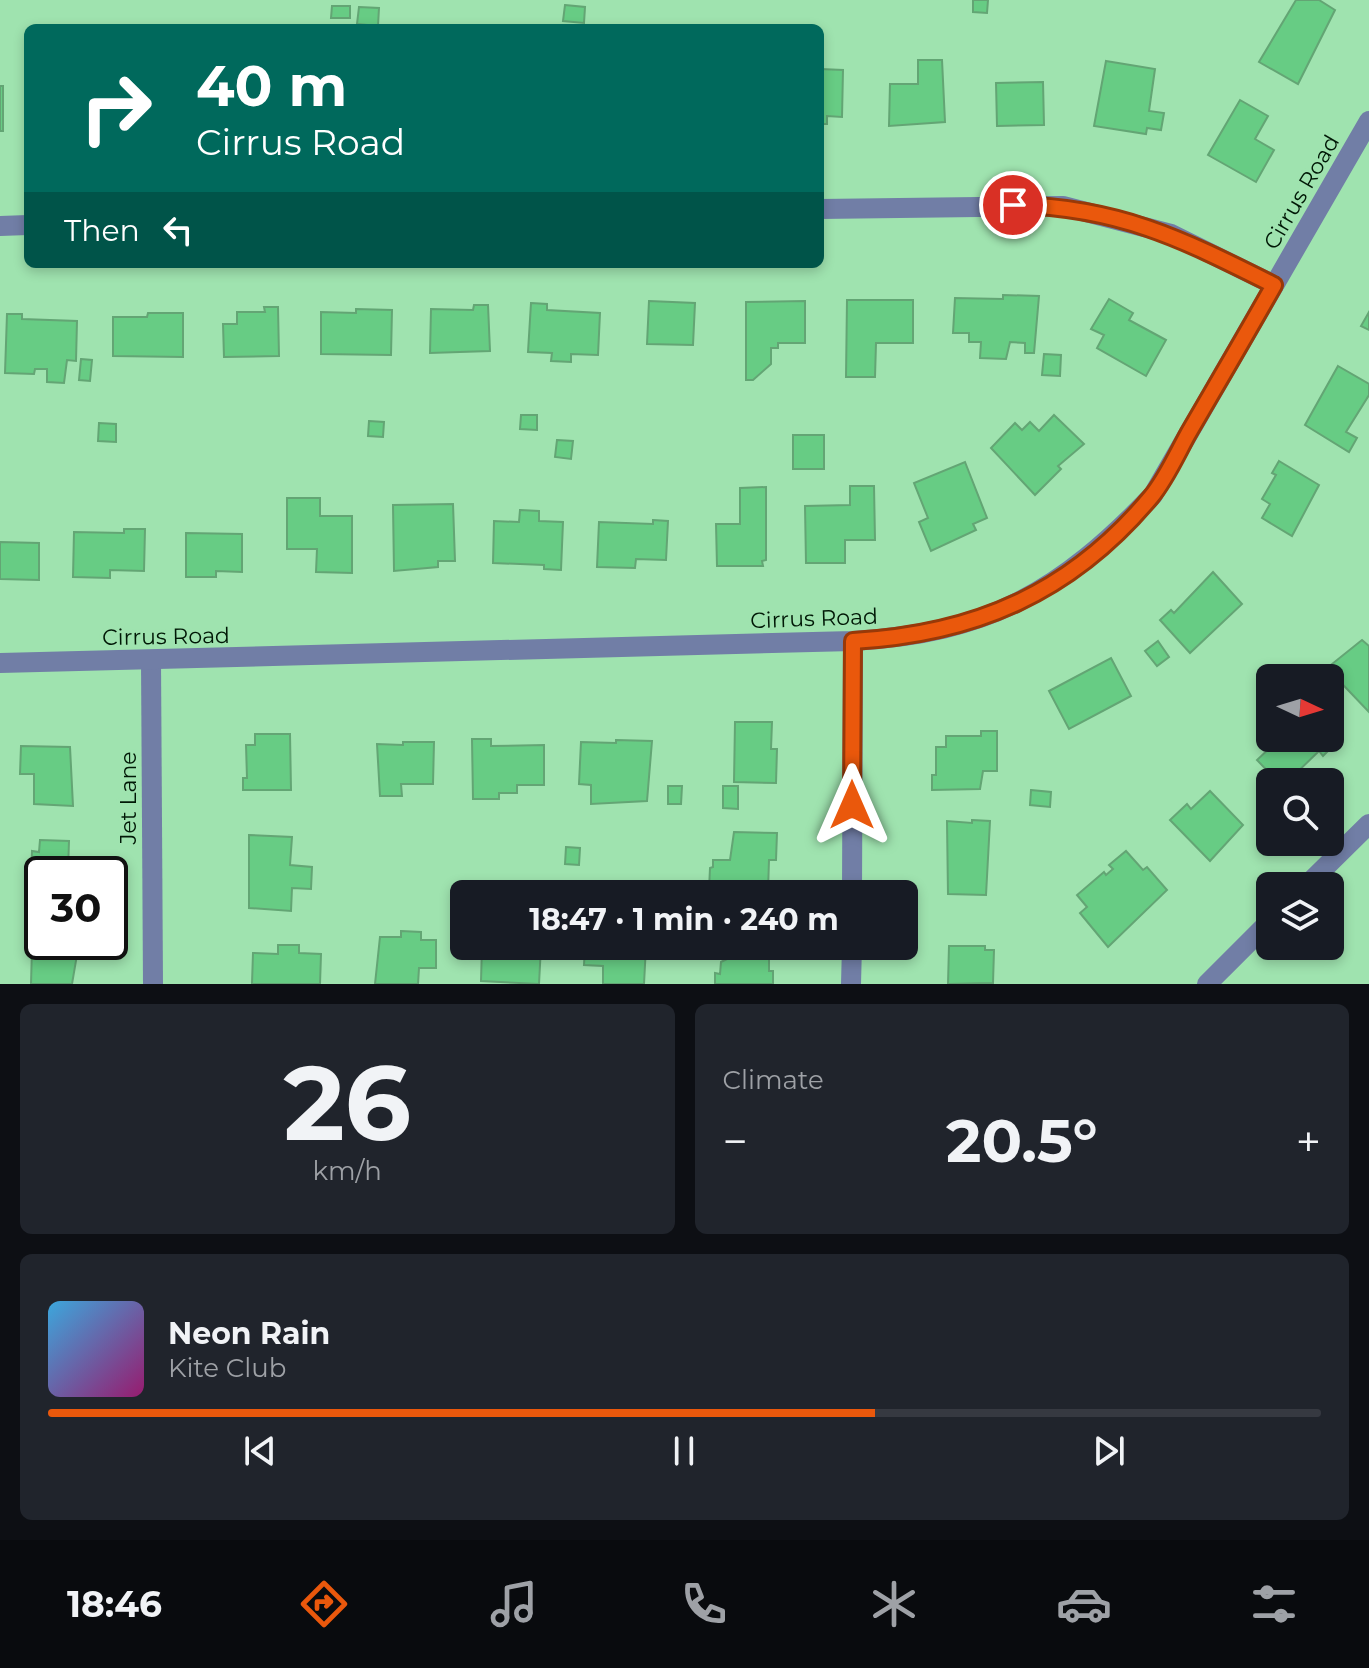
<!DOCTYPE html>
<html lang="en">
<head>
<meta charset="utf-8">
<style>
	body { margin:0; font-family:Montserrat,sans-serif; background:#20242c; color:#f1f3f6; height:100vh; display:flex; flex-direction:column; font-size:30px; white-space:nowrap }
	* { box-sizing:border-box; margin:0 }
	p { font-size:26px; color:#9ea1a6 }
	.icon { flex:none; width:44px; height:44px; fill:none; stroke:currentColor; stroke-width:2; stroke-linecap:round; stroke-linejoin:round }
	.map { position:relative; height:984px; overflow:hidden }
	.panel { display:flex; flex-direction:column; gap:20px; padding:20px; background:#0d0f14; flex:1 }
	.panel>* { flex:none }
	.banner { position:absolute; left:24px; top:24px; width:800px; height:244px; border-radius:12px; box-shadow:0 4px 12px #0003; background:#00695c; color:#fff; overflow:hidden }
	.needle { width:52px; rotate:94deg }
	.fabs { position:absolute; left:1256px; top:664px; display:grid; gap:16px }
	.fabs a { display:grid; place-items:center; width:88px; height:88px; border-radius:12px; background:#171b24; box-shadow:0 4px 12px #0003; font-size:40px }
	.speed { position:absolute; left:24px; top:856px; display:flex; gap:16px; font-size:40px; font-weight:700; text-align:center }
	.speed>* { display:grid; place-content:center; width:104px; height:104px; border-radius:50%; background:#171b24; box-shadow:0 4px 12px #0003; line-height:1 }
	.speed .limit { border:4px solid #111; border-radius:12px; background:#fff; color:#111 }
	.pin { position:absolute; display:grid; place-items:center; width:68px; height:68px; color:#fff; margin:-34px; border:4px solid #fff; border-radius:50%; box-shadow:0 2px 8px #0007 }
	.me { position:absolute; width:88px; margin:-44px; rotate:0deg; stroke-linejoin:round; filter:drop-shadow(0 0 6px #0008) }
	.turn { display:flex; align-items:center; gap:28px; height:168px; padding:0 40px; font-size:36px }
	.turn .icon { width:104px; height:104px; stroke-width:2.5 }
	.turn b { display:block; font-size:56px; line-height:68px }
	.then { display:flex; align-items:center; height:76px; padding:0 40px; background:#0003; gap:16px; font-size:30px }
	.big { font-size:60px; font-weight:700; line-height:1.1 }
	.panel .tile { flex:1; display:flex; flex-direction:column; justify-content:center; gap:12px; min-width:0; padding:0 28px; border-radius:12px; background:#20242c }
	.panel .dial { align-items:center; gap:0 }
	.dial b { font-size:104px; line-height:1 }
	.song { display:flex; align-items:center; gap:24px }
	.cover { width:96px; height:96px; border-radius:12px; background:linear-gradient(135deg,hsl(200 70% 55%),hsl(320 70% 35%)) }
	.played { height:8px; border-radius:4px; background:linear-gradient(90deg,#ea580c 65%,#363941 65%) }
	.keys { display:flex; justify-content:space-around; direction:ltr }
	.heat { display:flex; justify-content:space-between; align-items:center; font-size:44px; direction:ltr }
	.panel .tiles { flex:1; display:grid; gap:20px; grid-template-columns:1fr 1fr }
	.tile:last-child { grid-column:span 2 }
	.trip { position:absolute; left:450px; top:880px; width:468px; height:80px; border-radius:12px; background:#171b24; box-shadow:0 4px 12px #0003; font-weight:700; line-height:80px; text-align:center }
	.menu { display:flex; height:128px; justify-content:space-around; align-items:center; background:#090b0e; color:#9ea1a6 }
	.menu .icon { width:56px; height:56px }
	.menu .active { color:#ea580c }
	.menu b { font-size:36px; color:#f1f3f6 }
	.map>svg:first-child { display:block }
</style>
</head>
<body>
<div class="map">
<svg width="1369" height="984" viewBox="0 0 1369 984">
	<rect width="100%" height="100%" fill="#9fe3af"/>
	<g fill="#67cc84" stroke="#63a574" stroke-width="2">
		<path d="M973 0H988L987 13 973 12Z"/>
		<path d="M1296 0H1319L1335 10 1298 84 1259 62Z"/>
		<path d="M565 5 585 7 584 23 563 21Z"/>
		<path d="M332 6H350V18H331Z"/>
		<path d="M359 7 379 8 378 26 357 24Z"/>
		<path d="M918 60H942L945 122 889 126 890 84H918Z"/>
		<path d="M1106 61 1155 69 1149 111 1164 113 1161 130 1147 128 1146 134 1094 126Z"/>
		<path d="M820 69 843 70 842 117 827 116V124H820Z"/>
		<path d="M1043 82 1044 125 997 126 996 83Z"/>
		<rect x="0" y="86" width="3" height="45"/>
		<path d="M1240 100 1268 116 1255 139 1274 150 1256 182 1208 155Z"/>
		<path d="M1003 295 1039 296 1034 353H1025V343L1010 342 1006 359 980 358 981 342H969V333H953L955 298 1003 299Z"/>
		<path d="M1109 299 1133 313 1129 320 1166 340 1146 376 1097 348 1104 335 1091 329Z"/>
		<path d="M847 300H913V343H876L875 377H846Z"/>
		<path d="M649 301 695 303 693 345 647 344Z"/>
		<path d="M805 301V343H778V348H771V364L753 380H746V302Z"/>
		<path d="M531 303 547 304V310L600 313 598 355 571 354V362L551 361 552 353 528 352Z"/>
		<path d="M474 305H488L490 351 430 353 431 309 473 310Z"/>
		<path d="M264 307H278L279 356 224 357 223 324H237V312H265Z"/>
		<path d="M356 309 392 310 391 355 321 354V312L356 313Z"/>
		<path d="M1369 312V330L1361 326Z"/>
		<path d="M148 313H183V357L113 356V317H147Z"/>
		<path d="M7 314H22V319L77 321 76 361 67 360 64 383 47 382V369H35L34 374 5 373Z"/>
		<path d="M1044 354 1061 355 1060 376 1042 375Z"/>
		<path d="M81 359 92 360 90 381 79 380Z"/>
		<path d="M1338 366 1369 384V395L1346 432 1357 438 1349 452 1305 425Z"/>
		<path d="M521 415H537V430L520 429Z"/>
		<path d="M1054 415 1084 444 1058 466 1061 469 1035 495 991 448 1015 423 1022 430 1030 422 1039 431Z"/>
		<path d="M369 421 384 422 383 437 368 436Z"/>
		<path d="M99 423 116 424V442L98 441Z"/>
		<rect x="793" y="435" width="31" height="34"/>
		<path d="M557 440 573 441 571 459 555 457Z"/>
		<path d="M1279 461 1319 485 1292 536 1262 518 1270 504 1262 499 1276 475 1272 473Z"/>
		<path d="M965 462 987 518 973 524 976 530 931 551 919 522 928 518 914 483Z"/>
		<path d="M850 486H874L875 540H845V563H806L805 506 850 505Z"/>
		<path d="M766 487V560L762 561 763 566H717L716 524H740V488Z"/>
		<path d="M287 498H320V516H352V573L316 572 317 549H287Z"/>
		<path d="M453 504 455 561H438V567L394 571 393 505Z"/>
		<path d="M520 510 539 511V521L563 522 561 570 544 569V565L493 563 494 521 519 522Z"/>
		<path d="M653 520 668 521 666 560 636 559 635 568 597 567 599 522 653 524Z"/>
		<path d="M124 529H145L144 571 110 570V578L73 577 74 532 124 533Z"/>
		<path d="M186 533 242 534V572L216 571V577H186Z"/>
		<path d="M0 542 39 543V580L0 579Z"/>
		<path d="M1213 572 1242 604 1190 653 1160 620 1171 610 1174 613Z"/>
		<path d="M1362 640 1369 646V712L1327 668Z"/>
		<path d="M1158 641 1169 657 1157 666 1145 651Z"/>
		<path d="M1111 658 1131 696 1069 729 1049 691Z"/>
		<path d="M735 722H772L771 749H777L776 783 734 782Z"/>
		<path d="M981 731H997V771H983L980 789 932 790V775H936V747H946V736H981Z"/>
		<path d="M255 734H290L291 790H243V778H247L246 745H255Z"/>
		<path d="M1274 738H1329L1335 744 1323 756 1319 751 1287 782H1278L1257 760 1275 743Z"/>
		<path d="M472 739H491V746L544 745V785H517V793H499V799H473Z"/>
		<path d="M616 740 652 741 647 801 591 804V785L579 784 581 742 616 743Z"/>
		<path d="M403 742H434L433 784H401L402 796H380L377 744 403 745Z"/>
		<path d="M21 746 70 747 73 806 34 804V774H20Z"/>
		<path d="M668 786H682L681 804H668Z"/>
		<path d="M723 786H738V809L723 808Z"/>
		<path d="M1031 790 1051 792 1050 807 1030 805Z"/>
		<path d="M1210 791 1243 825 1210 861 1170 820 1187 804 1191 809Z"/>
		<path d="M972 820 990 821 986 895 948 894 947 821 972 823Z"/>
		<path d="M734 832 777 833 776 860H769L768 891 709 890 710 868 713 867V860H730Z"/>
		<path d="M249 835 292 837 290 865 312 867 311 889 292 888 291 911 249 908Z"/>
		<path d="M40 840 69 841 68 872 75 874H42V910L30 909 32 851 39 852Z"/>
		<path d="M566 847 580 848 579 865 565 864Z"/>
		<path d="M1126 851 1143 870 1147 867 1167 890 1108 947 1080 913 1087 907 1077 895 1104 872 1106 875 1113 869 1109 865Z"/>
		<path d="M401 931 421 932V940H436V968H419L418 984H375L380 937H401Z"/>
		<path d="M278 945H299V953L321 954 320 984H252L253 953 278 954Z"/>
		<path d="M482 946H541L539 984 481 981Z"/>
		<path d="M585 946H646L644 984H603V966L584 965Z"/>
		<path d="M734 946H769V971H773V984H715V973L720 974 721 962 733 956Z"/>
		<path d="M949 946H985V950H994L993 983 948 984Z"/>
		<path d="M32 948 78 949 72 984H31Z"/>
	</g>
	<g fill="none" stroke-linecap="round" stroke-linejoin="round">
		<g stroke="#717ea6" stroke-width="20">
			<path d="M820 209 1063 206 1171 234 1274 285"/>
			<path d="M0 226 28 225"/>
			<path d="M151 660 153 984"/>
			<path d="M0 663 853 641C989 633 1060 592 1153 495L1369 121"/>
			<path d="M1306 886 1369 824"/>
			<path d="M852 894 853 641"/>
			<path d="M851 984 852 946"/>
			<path d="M1207 984 1270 921"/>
		</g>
	</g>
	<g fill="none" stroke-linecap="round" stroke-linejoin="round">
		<defs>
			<path id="route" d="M852 805 853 641C975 634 1071 593 1151 497 1166 479 1177 454 1188 434 1217 384 1246 335 1274 285 1182 239 1119 207 1013 205"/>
		</defs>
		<use href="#route" stroke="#983908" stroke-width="20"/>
		<use href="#route" stroke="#ea580c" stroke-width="14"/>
	</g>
	<g text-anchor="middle" stroke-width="7" stroke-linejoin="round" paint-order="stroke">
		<g font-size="22" fill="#001806" stroke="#9fe3af">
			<text transform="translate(1301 192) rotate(-60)" y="8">Cirrus Road</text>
			<text transform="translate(814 618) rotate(-2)" y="8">Cirrus Road</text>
			<text transform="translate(166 636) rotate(-1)" y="8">Cirrus Road</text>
			<text transform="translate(128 798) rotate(-90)" y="8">Jet Lane</text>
		</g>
	</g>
</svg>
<div class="fabs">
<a><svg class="needle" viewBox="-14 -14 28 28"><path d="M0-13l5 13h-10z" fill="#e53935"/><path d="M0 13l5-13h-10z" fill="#9ea1a6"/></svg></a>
<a><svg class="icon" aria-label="search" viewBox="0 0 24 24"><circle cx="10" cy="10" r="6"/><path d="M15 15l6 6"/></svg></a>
<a><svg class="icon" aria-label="layers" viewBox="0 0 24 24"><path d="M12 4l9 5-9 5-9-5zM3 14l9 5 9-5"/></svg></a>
</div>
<div class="speed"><div class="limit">30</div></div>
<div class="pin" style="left:1013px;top:205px;background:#d93025"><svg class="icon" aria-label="arrive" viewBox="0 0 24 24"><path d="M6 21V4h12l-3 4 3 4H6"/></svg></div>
<svg class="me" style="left:852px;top:805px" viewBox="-20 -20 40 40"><path d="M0-17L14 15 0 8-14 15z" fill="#ea580c" stroke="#fff" stroke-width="4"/></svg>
<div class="trip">18:47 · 1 min · 240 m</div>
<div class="banner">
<div class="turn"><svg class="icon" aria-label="right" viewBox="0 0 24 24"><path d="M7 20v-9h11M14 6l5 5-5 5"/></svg><div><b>40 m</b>Cirrus Road</div></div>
<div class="then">Then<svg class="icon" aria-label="left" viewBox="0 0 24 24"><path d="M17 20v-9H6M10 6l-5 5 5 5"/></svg></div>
</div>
</div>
<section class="panel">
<div class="tiles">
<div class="tile dial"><b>26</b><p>km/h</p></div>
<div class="tile"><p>Climate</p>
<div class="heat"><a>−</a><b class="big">20.5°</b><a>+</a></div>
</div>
<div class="tile">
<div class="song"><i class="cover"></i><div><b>Neon Rain</b><p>Kite Club</p></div></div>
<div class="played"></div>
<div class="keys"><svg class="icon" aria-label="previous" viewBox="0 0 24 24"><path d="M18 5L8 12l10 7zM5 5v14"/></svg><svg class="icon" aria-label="pause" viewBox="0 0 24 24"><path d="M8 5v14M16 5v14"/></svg><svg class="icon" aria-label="next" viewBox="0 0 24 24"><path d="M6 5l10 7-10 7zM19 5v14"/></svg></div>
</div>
</div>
</section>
<nav class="menu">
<b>18:46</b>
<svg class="icon active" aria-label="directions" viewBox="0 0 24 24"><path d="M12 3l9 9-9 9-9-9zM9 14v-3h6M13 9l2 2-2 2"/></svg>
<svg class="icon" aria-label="music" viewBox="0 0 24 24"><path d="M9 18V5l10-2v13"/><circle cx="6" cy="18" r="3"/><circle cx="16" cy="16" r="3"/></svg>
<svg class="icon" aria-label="phone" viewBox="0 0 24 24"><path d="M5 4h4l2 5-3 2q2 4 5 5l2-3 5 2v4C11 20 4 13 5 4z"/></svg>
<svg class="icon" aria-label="climate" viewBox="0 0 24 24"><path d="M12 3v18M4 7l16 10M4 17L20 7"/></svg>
<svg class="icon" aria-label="car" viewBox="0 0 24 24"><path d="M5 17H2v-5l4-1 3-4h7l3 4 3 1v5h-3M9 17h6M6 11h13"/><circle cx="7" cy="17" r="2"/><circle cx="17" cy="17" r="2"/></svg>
<svg class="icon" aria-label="filters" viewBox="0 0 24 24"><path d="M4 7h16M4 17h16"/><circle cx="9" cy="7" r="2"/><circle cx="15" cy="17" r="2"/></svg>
</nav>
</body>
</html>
